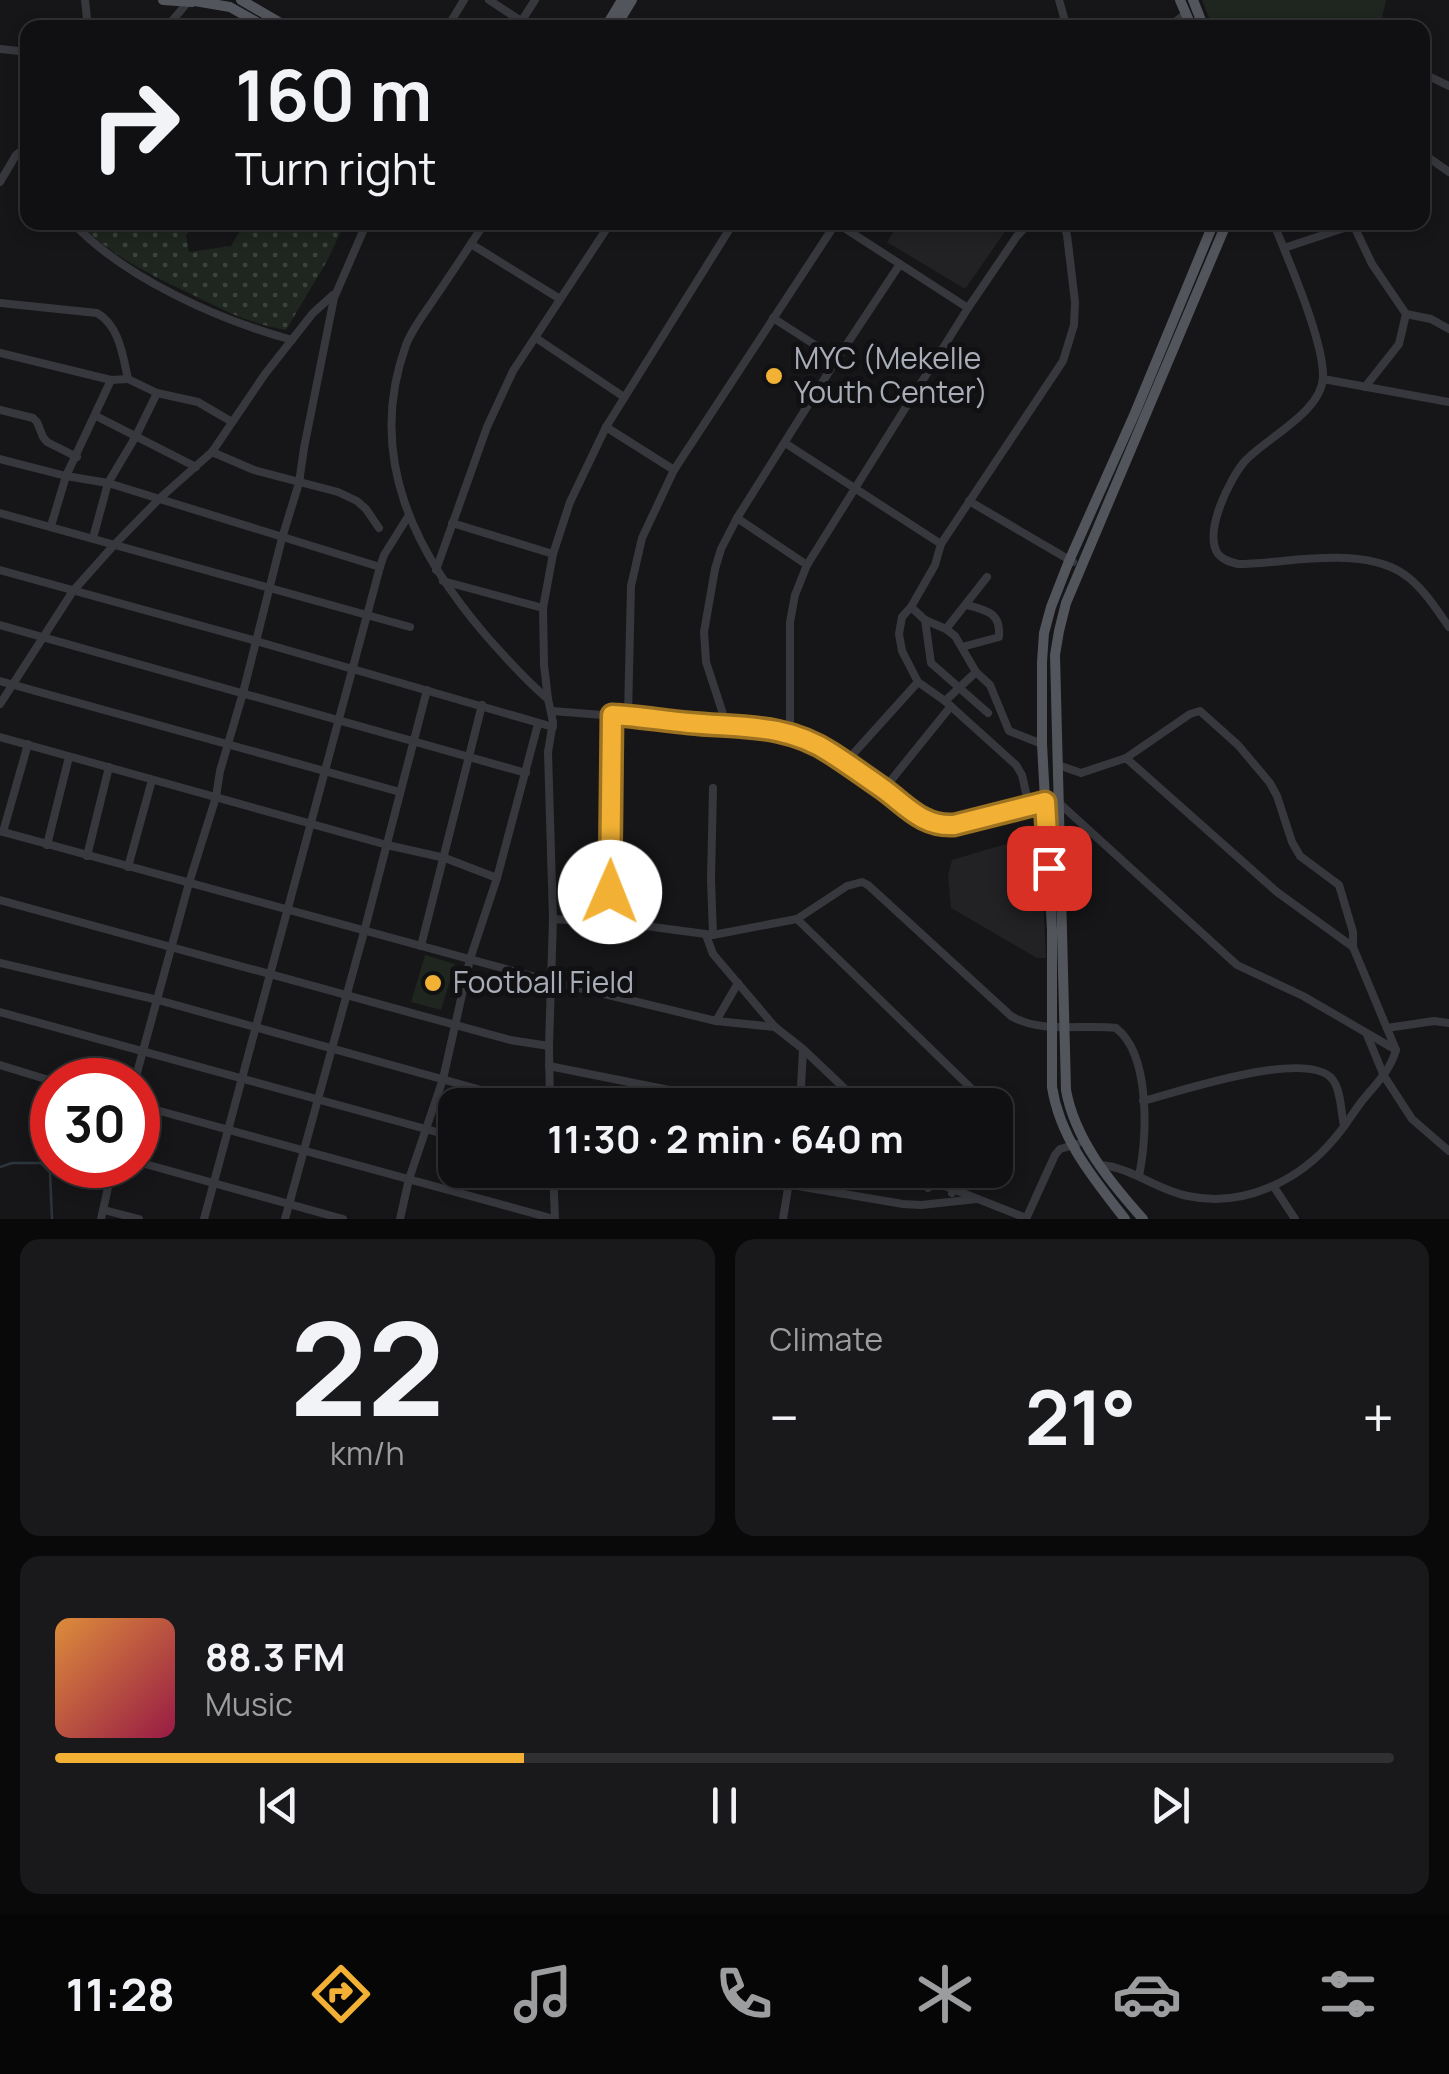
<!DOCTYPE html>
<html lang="en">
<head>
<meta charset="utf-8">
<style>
	body { margin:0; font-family:Manrope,sans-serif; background:#19191b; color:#f1f3f6; height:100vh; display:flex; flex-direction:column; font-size:38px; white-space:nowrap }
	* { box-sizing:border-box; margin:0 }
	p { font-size:32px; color:#9c9d9f }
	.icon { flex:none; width:55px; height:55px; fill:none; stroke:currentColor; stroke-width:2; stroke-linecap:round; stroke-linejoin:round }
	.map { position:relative; height:1219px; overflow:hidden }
	.sheet { display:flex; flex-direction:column; gap:20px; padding:20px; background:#09090a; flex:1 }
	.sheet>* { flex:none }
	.top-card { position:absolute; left:20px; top:20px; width:1410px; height:210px; border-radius:20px; box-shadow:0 5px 15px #0003,0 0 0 2px #303032; background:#101012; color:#f1f3f6; overflow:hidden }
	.speed { position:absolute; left:30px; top:1058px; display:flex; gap:20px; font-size:50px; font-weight:700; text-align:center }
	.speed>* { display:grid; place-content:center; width:130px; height:130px; border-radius:50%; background:#101012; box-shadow:0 5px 15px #0003,0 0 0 2px #303032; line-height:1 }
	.speed .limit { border:15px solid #d22; background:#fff; color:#111 }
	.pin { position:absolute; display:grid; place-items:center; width:85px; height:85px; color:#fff; margin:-42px; border-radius:20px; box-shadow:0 5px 15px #0006 }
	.me { position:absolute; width:110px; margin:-55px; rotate:1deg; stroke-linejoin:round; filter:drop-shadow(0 0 8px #0008) }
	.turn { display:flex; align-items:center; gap:35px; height:210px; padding:0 50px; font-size:45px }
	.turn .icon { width:130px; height:130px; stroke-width:2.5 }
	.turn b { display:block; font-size:70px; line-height:85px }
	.big { font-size:75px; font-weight:700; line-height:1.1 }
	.sheet .widget { flex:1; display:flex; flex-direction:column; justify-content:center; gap:15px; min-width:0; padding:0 35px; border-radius:20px; background:#19191b }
	.sheet .dial { align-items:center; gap:0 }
	.dial b { font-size:130px; line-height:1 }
	.song { display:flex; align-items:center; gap:30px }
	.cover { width:120px; height:120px; border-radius:15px; background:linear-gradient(135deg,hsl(30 70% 55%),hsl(340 70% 35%)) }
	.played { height:10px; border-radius:5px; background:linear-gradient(90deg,#f2b134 35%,#303032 35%) }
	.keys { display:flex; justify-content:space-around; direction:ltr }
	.heat { display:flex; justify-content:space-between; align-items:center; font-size:55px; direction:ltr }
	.sheet .tiles { flex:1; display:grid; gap:20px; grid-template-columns:1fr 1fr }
	.widget:last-child { grid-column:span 2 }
	.trip { position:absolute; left:438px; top:1088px; width:575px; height:100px; border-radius:20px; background:#101012; box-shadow:0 5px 15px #0003,0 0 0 2px #303032; font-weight:700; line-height:100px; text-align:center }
	.tabs { display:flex; height:160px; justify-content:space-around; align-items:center; background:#060607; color:#9c9d9f }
	.tabs .icon { width:70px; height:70px }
	.tabs .selected { color:#f2b134 }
	.tabs b { font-size:45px; color:#f1f3f6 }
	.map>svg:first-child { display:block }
</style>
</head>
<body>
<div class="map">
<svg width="1449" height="1219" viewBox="0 0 1449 1219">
	<defs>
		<pattern id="park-dots" width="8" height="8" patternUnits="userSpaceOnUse" patternTransform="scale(2.5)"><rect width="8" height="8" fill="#1e261f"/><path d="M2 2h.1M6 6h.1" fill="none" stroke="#3c433d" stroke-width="1.8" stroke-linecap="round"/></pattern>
	</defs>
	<rect width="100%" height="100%" fill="#161618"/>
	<g fill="#222225">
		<path d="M899 223V222L1011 223 965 289 887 242Z"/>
		<path d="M1040 838 1046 958H1037L951 908 948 875 952 860 1002 845Z"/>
	</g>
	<path fill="url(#park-dots)" d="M79 223H195L186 235 189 252 231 246 245 223H345L327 261 286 330C248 323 225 311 191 294 150 275 110 255 79 223Z"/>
	<g fill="#1e261f">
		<path d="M1202 0H1386L1380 27 1213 28Z"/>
		<path d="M425 955 455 964 441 1010 411 1002Z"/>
	</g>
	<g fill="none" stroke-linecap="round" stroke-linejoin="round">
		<path stroke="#2c353c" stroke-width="2.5" d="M0 1167 12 1163H41L50 1172 52 1219"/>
		<g stroke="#37383d" stroke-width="8">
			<path d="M85 0 88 28"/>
			<path d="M489 0 532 28"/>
			<path d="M1059 0 1067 28"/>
			<path d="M166 28 188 2"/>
			<path d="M447 28 464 0"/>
			<path d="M517 28 535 0"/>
			<path d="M1168 28 1186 13"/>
			<path d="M0 49 28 52"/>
			<path d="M1422 73 1449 86"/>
			<path d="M1422 153 1449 172"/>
			<path d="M0 182 16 155 28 145"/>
			<path d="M72 222C124 278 219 320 292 340"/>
			<path d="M485 222C468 249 451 274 434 299 424 314 412 329 406 345 365 458 416 555 489 639 508 660 526 681 548 699"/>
			<path d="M835 222 968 308"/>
			<path d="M1273 222C1288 259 1324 341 1323 377 1322 412 1266 438 1245 461 1230 478 1203 532 1218 554 1223 560 1230 562 1238 564 1287 564 1367 543 1409 578 1425 591 1437 610 1449 627"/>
			<path d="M1352 222 1372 264 1406 314 1399 344 1365 387"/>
			<path d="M471 244 560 299"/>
			<path d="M1284 248 1353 225"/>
			<path d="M0 303 97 313C119 325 123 356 128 379L157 393 198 402 232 422"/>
			<path d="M1406 314 1431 319 1449 329"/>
			<path d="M773 318 837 359"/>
			<path d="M536 338 624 397"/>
			<path d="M0 353 111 380 128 379"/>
			<path d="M1323 379 1449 402"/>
			<path d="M0 410 33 418 37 422 43 437 47 442 77 457"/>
			<path d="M96 416 196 467"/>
			<path d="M606 427 674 470"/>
			<path d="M785 443 941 544"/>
			<path d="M212 452 254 470 338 492 357 501 366 509 379 528"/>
			<path d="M0 459 66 476 108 483 380 567"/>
			<path d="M969 501 1073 562"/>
			<path d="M0 513 410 627"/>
			<path d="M737 518 807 565"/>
			<path d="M452 523 553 554"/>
			<path d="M51 526 66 476 111 380"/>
			<path d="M93 538 108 483 136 436 157 393"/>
			<path d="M0 570 256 641 553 727"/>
			<path d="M436 570 487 427 513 371 611 222"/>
			<path d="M443 581 543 608"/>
			<path d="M911 607 925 620 946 629 955 636 976 672 990 685 1009 731 1042 744"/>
			<path d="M925 620 931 663 988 713"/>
			<path d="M0 625 526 773"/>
			<path d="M946 629 987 577"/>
			<path d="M962 647 999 637C1001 613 987 610 967 605"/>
			<path d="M0 681 400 792"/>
			<path d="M945 701 976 672"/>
			<path d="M0 704 73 591 114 545 160 498 212 452 265 374 313 313 333 295"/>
			<path d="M552 711 766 728C786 733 807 739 826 750 846 761 867 776 885 790 907 808 924 827 954 825L1045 802"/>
			<path d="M628 716 631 586 642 538 674 470 836 223"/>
			<path d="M727 726 706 662 704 632 715 569 721 549 737 518 837 359 900 264"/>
			<path d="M790 734V622L795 595 807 565 968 308 1017 236 1030 222"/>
			<path d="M0 737 387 845 445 858 497 878"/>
			<path d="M1126 758 1190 714 1200 711 1238 745 1270 783 1277 796 1292 842 1300 856 1339 885 1353 932V947"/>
			<path d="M845 763 918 682"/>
			<path d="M1058 765 1081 773 1126 758 1277 892 1353 947 1396 1050C1390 1071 1375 1085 1362 1101 1352 1114 1344 1128 1334 1139 1299 1181 1243 1208 1188 1196 1157 1190 1133 1168 1101 1165"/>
			<path d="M884 789 951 706"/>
			<path d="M1058 802 1237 965 1303 996 1396 1050"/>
			<path d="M1029 806 1022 775 1016 765 945 701 918 682 902 651 899 634 902 617 911 607 935 565 941 544 1063 361 1074 325 1075 302 1067 235 1063 222"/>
			<path d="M0 831 550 981 716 1021 775 1027"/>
			<path d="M3 832 28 744"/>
			<path d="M47 845 69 757"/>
			<path d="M87 856 109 767"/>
			<path d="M128 867 152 780"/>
			<path d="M0 900 510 1040 549 1046"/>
			<path d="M553 919 638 925 713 935 797 919 847 886 862 882 868 885 1011 1016C1041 1034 1083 1024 1116 1028 1151 1055 1147 1137 1139 1176"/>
			<path d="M797 919 975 1092 982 1105"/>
			<path d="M612 924 613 715"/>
			<path d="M706 935 713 954 775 1027 803 1049 862 1105"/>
			<path d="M713 935 711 879 713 788"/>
			<path d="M421 946 482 705"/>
			<path d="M0 963 158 1000 499 1095 550 1103"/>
			<path d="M0 1012 455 1137"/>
			<path d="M716 1021 738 983"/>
			<path d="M1387 1028 1434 1021 1449 1023"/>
			<path d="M1367 1035 1384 1076 1412 1119 1449 1151"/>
			<path d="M0 1065 52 1081"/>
			<path d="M549 1066 744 1105"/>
			<path d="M135 1080 189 883 216 797 220 771 243 693 282 538 299 483 304 448 334 298 367 222"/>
			<path d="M1143 1101C1179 1092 1309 1047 1333 1080 1341 1091 1341 1112 1344 1126"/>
			<path d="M138 1105 554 1219"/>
			<path d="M550 1105 549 1046 553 919 548 752 553 722 548 699 544 665 543 608 553 554 570 502 606 427 734 222"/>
			<path d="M800 1105 803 1050"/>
			<path d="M46 1141 52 1142"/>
			<path d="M138 1162 343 1219"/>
			<path d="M553 1170 555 1219"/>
			<path d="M703 1170 903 1204 921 1205 977 1199"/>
			<path d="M913 1170 928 1188 935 1182 1026 1218"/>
			<path d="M1274 1187 1295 1219"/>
			<path d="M952 1193 962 1170"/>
			<path d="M104 1210 139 1219"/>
			<path d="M101 1219 113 1165"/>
			<path d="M204 1219 380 567 384 555 409 515"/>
			<path d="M285 1219 364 932 427 690"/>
			<path d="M400 1219 409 1179 443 1079 470 959 497 878 538 724"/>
			<path d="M783 1219 791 1170"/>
			<path d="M1026 1219 1055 1155 1060 1149 1077 1144"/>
		</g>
		<g stroke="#53555c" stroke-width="10">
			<path d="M163 0 192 2 196 0"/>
			<path d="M241 0 289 28"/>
			<path d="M1180 0 1192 28"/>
			<path d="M1193 0 1204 28"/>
			<path d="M195 1 230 7 267 28"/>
			<path d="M605 28 622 0"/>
			<path d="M615 28 632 0"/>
			<path d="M1125 1219C1094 1179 1060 1139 1052 1087V930L1042 744V662L1044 633 1051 607 1069 561 1135 413 1214 222"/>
			<path d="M1143 1219C1110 1182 1075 1140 1066 1090L1055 655 1059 631 1066 603 1227 222"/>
		</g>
	</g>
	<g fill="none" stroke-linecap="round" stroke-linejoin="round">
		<defs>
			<path id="route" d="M610 892 612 715C638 716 664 721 689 723 740 728 786 723 831 753 848 764 865 776 882 788 906 805 922 827 954 825L1045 802 1049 868"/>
		</defs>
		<use href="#route" stroke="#9d7322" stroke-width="25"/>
		<use href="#route" stroke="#f2b134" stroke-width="18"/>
	</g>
	<g fill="#f2b134" stroke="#111113" stroke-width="4">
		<circle cx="774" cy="376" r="10"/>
		<circle cx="433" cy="983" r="10"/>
	</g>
	<g text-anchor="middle" stroke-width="10" stroke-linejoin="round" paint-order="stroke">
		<g font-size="30" fill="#a8adb8" stroke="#111113" text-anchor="start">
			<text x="794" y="369">MYC (Mekelle<tspan x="794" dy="34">Youth Center)</tspan></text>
			<text x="453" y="993">Football Field</text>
		</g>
	</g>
</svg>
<div class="speed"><div class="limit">30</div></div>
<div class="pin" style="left:1049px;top:868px;background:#d93025"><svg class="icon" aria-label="arrive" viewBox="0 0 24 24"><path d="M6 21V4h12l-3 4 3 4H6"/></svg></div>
<svg class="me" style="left:610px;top:892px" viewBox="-20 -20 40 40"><circle r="19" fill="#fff"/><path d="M0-13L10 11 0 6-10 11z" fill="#f2b134"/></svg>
<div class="trip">11:30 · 2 min · 640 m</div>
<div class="top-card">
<div class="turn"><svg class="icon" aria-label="right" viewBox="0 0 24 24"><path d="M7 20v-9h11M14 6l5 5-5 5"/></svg><div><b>160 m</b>Turn right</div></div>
</div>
</div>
<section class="sheet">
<div class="tiles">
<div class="widget dial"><b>22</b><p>km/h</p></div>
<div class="widget"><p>Climate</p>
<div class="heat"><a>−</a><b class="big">21°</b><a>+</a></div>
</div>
<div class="widget">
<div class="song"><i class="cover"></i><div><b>88.3 FM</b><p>Music</p></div></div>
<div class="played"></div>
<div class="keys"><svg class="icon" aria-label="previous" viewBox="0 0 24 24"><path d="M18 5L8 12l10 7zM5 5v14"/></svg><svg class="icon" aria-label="pause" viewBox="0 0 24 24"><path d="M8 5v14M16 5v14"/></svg><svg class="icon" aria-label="next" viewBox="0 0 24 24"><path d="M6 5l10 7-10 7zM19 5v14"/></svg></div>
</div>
</div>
</section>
<nav class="tabs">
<b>11:28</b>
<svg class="icon selected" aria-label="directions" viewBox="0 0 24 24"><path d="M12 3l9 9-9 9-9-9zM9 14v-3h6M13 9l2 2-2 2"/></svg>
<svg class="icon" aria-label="music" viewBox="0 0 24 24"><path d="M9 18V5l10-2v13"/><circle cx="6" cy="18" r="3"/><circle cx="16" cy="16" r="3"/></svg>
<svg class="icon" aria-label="phone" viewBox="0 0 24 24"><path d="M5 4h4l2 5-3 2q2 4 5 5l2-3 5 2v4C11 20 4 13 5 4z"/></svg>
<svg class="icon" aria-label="climate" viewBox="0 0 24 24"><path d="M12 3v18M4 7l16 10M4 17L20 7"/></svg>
<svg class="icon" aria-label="car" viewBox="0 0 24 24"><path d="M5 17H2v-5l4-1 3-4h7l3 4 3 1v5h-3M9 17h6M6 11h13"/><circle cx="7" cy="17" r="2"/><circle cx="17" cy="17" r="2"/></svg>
<svg class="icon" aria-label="filters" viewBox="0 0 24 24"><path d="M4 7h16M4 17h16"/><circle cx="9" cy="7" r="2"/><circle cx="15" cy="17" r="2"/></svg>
</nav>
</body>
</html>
